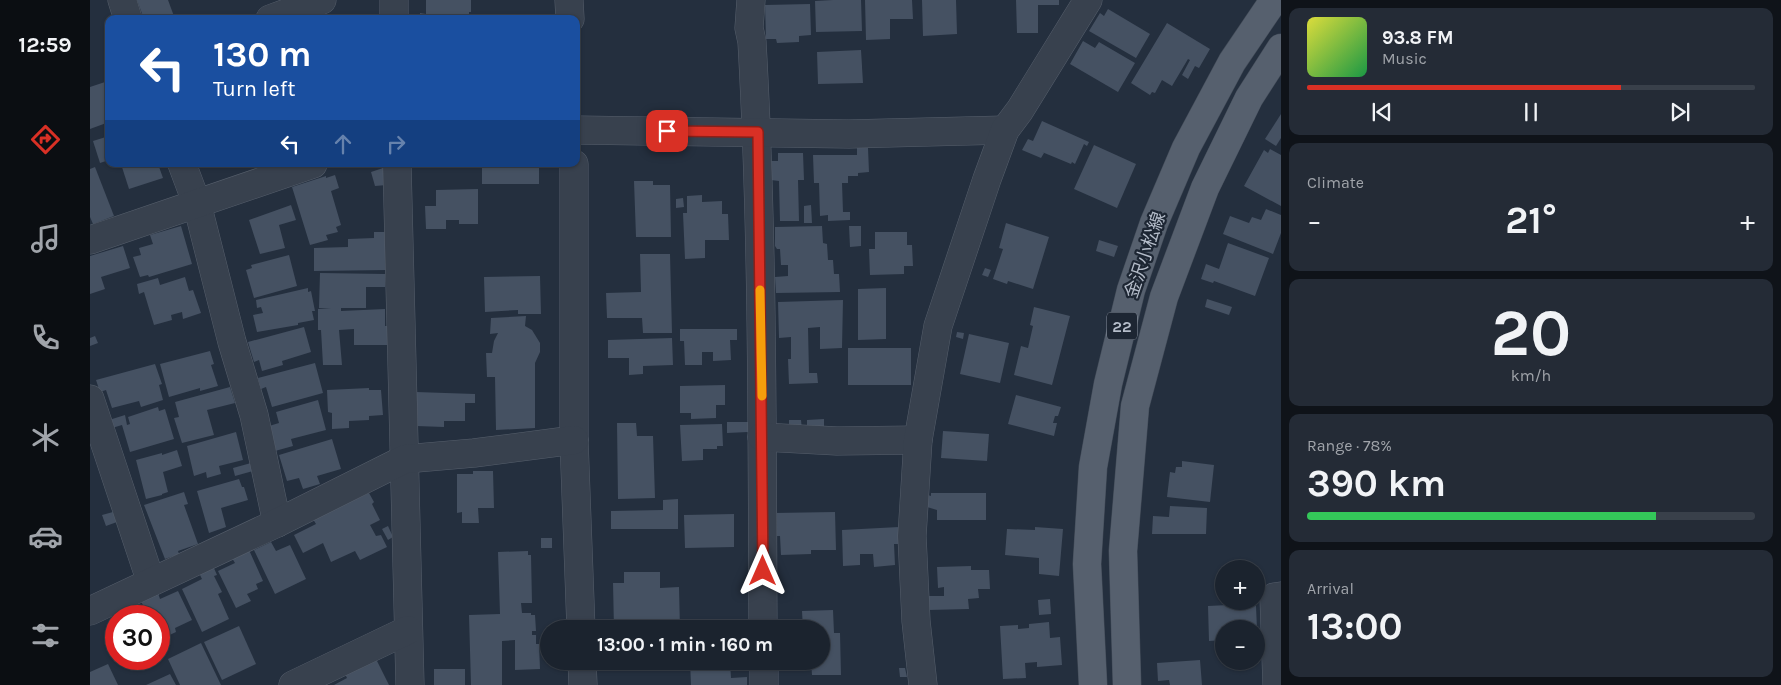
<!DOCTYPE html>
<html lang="en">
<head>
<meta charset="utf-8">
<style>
	body { margin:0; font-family:Karla,"Noto Sans JP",sans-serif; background:#242b36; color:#f1f3f6; height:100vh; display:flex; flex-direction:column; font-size:19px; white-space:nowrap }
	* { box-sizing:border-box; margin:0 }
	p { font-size:16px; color:#a0a4aa }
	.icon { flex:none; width:28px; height:28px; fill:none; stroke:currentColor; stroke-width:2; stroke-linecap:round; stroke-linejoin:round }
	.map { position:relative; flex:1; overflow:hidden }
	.sheet { display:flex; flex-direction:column; gap:8px; padding:8px; background:#0f1319; width:500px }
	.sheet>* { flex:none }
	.banner { position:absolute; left:15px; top:15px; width:475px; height:152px; border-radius:10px; box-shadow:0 1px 4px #0004,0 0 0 1px #39404a; background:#1a4fa0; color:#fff; overflow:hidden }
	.tools { position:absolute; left:1125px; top:560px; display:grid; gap:10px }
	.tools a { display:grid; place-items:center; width:50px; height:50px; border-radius:50%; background:#1b232e; box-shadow:0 1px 4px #0004,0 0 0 1px #39404a; font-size:25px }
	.speed { position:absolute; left:15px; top:605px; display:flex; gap:10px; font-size:25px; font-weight:700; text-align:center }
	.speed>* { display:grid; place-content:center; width:65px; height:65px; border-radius:50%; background:#1b232e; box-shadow:0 1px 4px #0004,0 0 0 1px #39404a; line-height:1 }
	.speed .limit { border:8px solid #d22; background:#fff; color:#111 }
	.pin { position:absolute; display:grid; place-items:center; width:42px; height:42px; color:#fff; margin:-21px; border-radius:10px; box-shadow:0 2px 8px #0006 }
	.me { position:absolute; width:55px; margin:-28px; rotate:0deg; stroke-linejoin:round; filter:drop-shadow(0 0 4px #0008) }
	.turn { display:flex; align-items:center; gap:18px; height:105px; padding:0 25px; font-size:22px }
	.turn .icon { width:65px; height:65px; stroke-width:2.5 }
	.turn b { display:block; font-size:35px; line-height:42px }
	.lanes { display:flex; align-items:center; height:48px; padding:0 25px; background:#0003; justify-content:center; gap:25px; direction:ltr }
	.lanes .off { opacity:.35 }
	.big { font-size:38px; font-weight:700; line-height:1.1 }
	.sheet .card { flex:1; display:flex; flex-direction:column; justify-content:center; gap:8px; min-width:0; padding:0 18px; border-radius:10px; background:#242b36 }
	.sheet .dial { align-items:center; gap:0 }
	.dial b { font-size:65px; line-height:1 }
	.song { display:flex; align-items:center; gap:15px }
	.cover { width:60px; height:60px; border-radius:8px; background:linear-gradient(135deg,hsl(60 70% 55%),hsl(140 70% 35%)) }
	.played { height:5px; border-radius:2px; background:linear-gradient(90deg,#d93025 70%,#39404a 70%) }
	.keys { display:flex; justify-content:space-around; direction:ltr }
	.heat { display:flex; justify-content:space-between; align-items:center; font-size:28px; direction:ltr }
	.charge { height:8px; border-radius:4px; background:linear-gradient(90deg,#34c759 78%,#39404a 0) }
	.trip { position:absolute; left:450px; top:620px; width:290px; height:50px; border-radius:25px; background:#1b232e; box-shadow:0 1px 4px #0004,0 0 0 1px #39404a; font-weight:700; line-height:50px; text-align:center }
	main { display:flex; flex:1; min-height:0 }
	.dock { display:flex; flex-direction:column; width:90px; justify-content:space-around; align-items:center; background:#0b0e12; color:#a0a4aa }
	.dock .icon { width:35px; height:35px }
	.dock .selected { color:#d93025 }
	.dock b { font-size:22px; color:#f1f3f6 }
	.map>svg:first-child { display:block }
</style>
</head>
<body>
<main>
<nav class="dock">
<b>12:59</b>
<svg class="icon selected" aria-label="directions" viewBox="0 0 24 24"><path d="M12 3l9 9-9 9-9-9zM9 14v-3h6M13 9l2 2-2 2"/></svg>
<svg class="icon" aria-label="music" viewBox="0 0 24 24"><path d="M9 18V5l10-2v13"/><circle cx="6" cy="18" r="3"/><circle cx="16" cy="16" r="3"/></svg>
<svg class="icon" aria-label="phone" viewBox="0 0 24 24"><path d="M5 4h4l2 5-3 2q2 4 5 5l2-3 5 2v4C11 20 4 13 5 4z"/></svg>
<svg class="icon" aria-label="climate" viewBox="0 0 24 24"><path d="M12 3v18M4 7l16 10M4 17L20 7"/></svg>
<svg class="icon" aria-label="car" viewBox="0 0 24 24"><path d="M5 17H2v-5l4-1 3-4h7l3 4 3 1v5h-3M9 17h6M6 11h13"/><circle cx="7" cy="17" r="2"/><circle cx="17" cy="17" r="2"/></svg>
<svg class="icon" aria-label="filters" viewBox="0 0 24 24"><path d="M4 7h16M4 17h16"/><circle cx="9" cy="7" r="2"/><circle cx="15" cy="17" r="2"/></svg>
</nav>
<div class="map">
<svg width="1191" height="685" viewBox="0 0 1191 685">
	<rect width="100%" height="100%" fill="#242f3e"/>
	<g fill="#455162">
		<path d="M47 0H78L85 19H54Z"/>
		<path d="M336 0H381V12H379V19H330V13L336 14Z"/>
		<path d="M743 0H771L772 31 726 32 725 1Z"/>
		<path d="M775 0H822L823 19H800V39L776 40Z"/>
		<path d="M832 0H866L867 34 833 36Z"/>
		<path d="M926 0H969V5H948V33H927Z"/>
		<path d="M720 4 721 35 709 36V42L687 43 686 39H676L675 5Z"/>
		<path d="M1018 9 1060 34 1046 58 999 31 1010 13 1014 16Z"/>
		<path d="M1077 23 1120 49 1109 68 1105 66 1098 79 1092 75 1100 60 1098 59 1082 86 1072 80 1065 93 1062 92 1060 95 1041 83Z"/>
		<path d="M993 41 1005 48 1009 42 1045 63 1028 92 980 64Z"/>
		<path d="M771 50 773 83 728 84 727 52Z"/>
		<path d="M18 81 19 122 0 129V87Z"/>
		<path d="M1191 114V138L1186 146 1175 139Z"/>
		<path d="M952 121 999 142 997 146 994 144 985 164 982 162 981 164 952 152 954 153 951 158 932 150 938 139 943 141Z"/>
		<path d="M19 136V160L10 163 3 141Z"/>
		<path d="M1004 145 1046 164 1027 208 984 189Z"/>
		<path d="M767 148H778L779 172 768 173V176H758V183H752L753 212H760V220L738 221V215L730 216 729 183H724L723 155H767Z"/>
		<path d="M1180 149 1191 155V206L1154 186 1174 150 1178 153Z"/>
		<path d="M688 153H713L714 180H708L709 221H690L689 181 681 180 680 161H688Z"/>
		<path d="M31 164H68L73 178 39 189Z"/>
		<rect x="392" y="164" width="57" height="20"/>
		<path d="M5 167 24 216 3 224 0 217V169Z"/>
		<path d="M296 167 297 185 285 186 281 172Z"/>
		<path d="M245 175 249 188 241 191 251 225 246 227 248 232 236 235 238 240 220 245 202 187 236 176V178Z"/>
		<path d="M544 181H563V185H580L581 237H546Z"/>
		<path d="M388 189V224H369V220H356V229H336L335 206H346V190Z"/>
		<path d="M612 195V202L632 201V214H638L639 240H615V258L595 259 593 213H597V196Z"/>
		<path d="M593 198 594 207 586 208V199Z"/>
		<path d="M201 205 206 220 189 225 195 248 170 254 159 220Z"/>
		<path d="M721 205 722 223H714V206Z"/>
		<path d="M1176 209 1191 215V233L1183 254 1133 234 1140 216 1159 223 1162 217 1171 220Z"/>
		<path d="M916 223 959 237 943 289 918 281 917 284 903 279 913 249 909 248Z"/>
		<path d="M91 226 102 264 59 277 58 275 50 277 43 257 51 255 49 248 63 244 60 235Z"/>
		<path d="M732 226 733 243 737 244 738 260H743L744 274H749L750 292 686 293 685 277 698 276V265H691L690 249H687L685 246V227Z"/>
		<path d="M759 226H771V246L760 247Z"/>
		<path d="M284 232H297V270L224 271V248L258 247V239L284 238Z"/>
		<path d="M785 232H817V245H822L823 266H814V274L780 275 779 249H785Z"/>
		<path d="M1009 240 1028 246 1024 257 1006 251Z"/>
		<path d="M1138 243 1179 258 1165 296 1124 281 1123 283 1111 279 1116 264 1129 269Z"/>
		<path d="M33 246 40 268 11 277 15 289 0 294V256Z"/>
		<path d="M550 254H580L582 333H553L552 318H517L516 293 551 292Z"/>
		<path d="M199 255 207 286 164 298 156 270 162 268 161 265Z"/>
		<path d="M895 268 901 270 898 277 892 275Z"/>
		<path d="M230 273 295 274V287H276V308H251V311L295 309V326H298V345H264V329L249 330 252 365H233L231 330H228V309L241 308H229Z"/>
		<path d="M450 276 451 314H428V310L395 312 394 277Z"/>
		<path d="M95 277 99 291 103 290 111 313 93 319 92 312 81 315 82 320 64 325 54 292 49 294 47 284 68 278 70 285Z"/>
		<path d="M218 288V292L221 291 225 311H222L224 320 208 323V325L167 332 163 315 173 313 171 307 167 308 166 300Z"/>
		<path d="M796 288V339L768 340V289Z"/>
		<path d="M1117 299 1142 307 1139 315 1115 307Z"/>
		<path d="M753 300 752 348 730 349V327L718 328 719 373H727L728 383 699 384 698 359H701V337L689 338 688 302Z"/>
		<path d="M944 307 980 316 962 385 924 375 931 346 938 348 943 326 940 325Z"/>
		<path d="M436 316 435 326 442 330 450 343V352L445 363V428L406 430 405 377H397L396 353H402L404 341 408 333 400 334 401 318Z"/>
		<path d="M214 327 221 352 192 361 193 365 172 371 169 360 164 362 158 342Z"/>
		<path d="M590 329H647V340H640L641 360 623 361V352H612V365H595L594 341H590Z"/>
		<path d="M867 332 874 333 873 339 866 337Z"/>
		<path d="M879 334 919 343 910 383 870 374Z"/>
		<path d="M5 336 8 343 0 346V338Z"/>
		<path d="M582 338 583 365 553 366V374L539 375V358H518V340Z"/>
		<rect x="758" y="348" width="63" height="37"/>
		<path d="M120 351 124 364 121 365 128 386 110 391V388L79 397 70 364Z"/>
		<path d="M225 363 233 393 182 407 176 387 171 389 168 378Z"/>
		<path d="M65 364 72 384 69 385 73 400 51 407 49 401 22 408 16 390 10 392 6 380Z"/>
		<path d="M635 385V405H626V418L601 419V413H590V386Z"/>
		<path d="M140 387 145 403 117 410 124 435 92 443 84 418 89 417 85 402Z"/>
		<path d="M279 388V390H291L293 415 279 416V420L259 421V428L242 429V413L238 412 237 390Z"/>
		<path d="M326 392 385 394V403H375V421H354V427L326 426Z"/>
		<path d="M926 395 971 407 968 416H965L963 423H967L964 436 918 424Z"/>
		<path d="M228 400 236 430 201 439 203 446 185 451 179 426 189 423 186 412Z"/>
		<path d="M68 407 69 411 75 409 84 439 40 452 32 425 22 428 19 420 35 415 37 425 40 424 38 417Z"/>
		<path d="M734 419V429H717V420Z"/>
		<path d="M699 420H711L712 430H699Z"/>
		<path d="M637 422H658V432L637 433Z"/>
		<path d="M527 423H546L547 436H563L565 498 528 499Z"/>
		<path d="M632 424 633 446H627V449H613V460L592 461 590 425Z"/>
		<path d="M853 431 899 434 897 461 851 458Z"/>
		<path d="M146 432 153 460 129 466 131 474 117 478 116 472 104 476 97 446Z"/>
		<path d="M242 439 251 469 227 476 230 484 213 489 209 478 197 481 189 455Z"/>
		<path d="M87 450 92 466 73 472 78 492 72 494V495L56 499 46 460 72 453V455Z"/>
		<path d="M1092 461 1124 465 1120 502 1077 497 1080 472 1085 473 1086 467H1092Z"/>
		<path d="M161 463 163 471 145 476 143 468Z"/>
		<path d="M383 471H403L404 508H388L389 523H372V512L367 513V474H383Z"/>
		<path d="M149 479 152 487H154L158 500 131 508 136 527 119 533 107 491Z"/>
		<path d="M94 492 98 504 94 505 108 544 88 551 89 554 75 559 54 505Z"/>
		<path d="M279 493 284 502 282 504 290 520 280 525 286 536 291 535 297 547 270 560 265 551 241 562 233 543 213 553 204 535 226 524 223 519Z"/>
		<path d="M841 493H896V520H847V510L837 507 838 495 841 496Z"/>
		<path d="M588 499V529H521V511L573 510V500Z"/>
		<path d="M1080 506 1117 508 1116 534H1062L1063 516 1079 517Z"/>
		<path d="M23 512 27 522 16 526 12 515Z"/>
		<path d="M745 512 746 550H721V554L691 555 690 536H684V513Z"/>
		<path d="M644 514V547L595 548 594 515Z"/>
		<path d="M298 526 303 537 298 540 292 529Z"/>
		<path d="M809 527V544H804L805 565 784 567 783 554H770V565L753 566 752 530Z"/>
		<path d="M945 527 973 529 969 576 949 574V558L915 555 917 529 945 530Z"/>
		<rect x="451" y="538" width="11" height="10"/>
		<path d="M181 542 186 551 200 545 216 579 185 594 164 550Z"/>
		<path d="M159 550 173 581 166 584 168 589 157 594 161 601 146 608 128 571 145 563 142 558Z"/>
		<path d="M438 551V555H441L442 603H431L432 613H441V615H445L446 631H442V635H446V644H449L450 669 425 670V640L412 641V685H381L379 615 410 614 408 552Z"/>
		<path d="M123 566 127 575 124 576 132 592 128 594 139 619 112 632 92 589 112 579 109 573Z"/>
		<path d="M881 566V570H899L900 589H888L889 598 878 599 879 609 838 610V596H854V587L848 588 847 567Z"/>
		<path d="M534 572H570V588L589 587 590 629H524L523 583H534Z"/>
		<path d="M88 591 102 620 85 628 86 632 69 640V616H58L51 601 68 593 70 599Z"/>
		<path d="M960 599 961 614 949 615 948 600Z"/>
		<path d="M1138 605 1139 607 1166 606 1167 629H1134V640L1119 641 1118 606Z"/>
		<path d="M743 610 744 633H750L751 675H722L721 661H731V629H713L712 611Z"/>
		<path d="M959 622 960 638 970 637 972 665 947 667V662L935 663 936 678 913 679 910 626 928 625V629L939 628V624Z"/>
		<path d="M149 626 166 664 132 680 114 642Z"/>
		<path d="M111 643 131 685H90L78 659Z"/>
		<path d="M286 659 299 685H244L257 678 255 674Z"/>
		<path d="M1110 660 1112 685H1080L1079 680 1068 681 1067 663Z"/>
		<path d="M600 661H640L641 678 657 677V685H601Z"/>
		<path d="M18 664 28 685H0V672Z"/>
		<path d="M809 668H815L817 677H810Z"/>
		<rect x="344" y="669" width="31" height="16"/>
		<path d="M80 674 86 685H56Z"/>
	</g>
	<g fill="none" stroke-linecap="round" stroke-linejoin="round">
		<defs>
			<g id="minor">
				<path d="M32 0 38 19"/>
				<path d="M304 0V19"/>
				<path d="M479 0 480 19"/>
				<path d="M661 0 659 28 662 42C673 237 672 433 673 629"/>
				<path d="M180 19 232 0"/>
				<path d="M486 130 759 134 915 130"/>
				<path d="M92 164 107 204 142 342 164 415 187 523"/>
				<path d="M307 164 320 685"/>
				<path d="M484 164V440L491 629"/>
				<path d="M0 240 223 164"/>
				<path d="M0 399 61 582"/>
				<path d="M672 437 747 441 828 440"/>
				<path d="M0 611 187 523 315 459 384 453 484 440"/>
				<path d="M492 661 493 685"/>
				<path d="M674 661V685"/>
				<path d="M203 685 318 630"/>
				<path d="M833 685 826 621 822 536 828 440 848 326 897 179 915 130 930 110 998 0"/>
				<path d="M1187 685 1184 597 1191 596"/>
			</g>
			<g id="major">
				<path d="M1003 685 997 564 1003 467 1018 384 1041 290 1064 223 1096 148 1142 62 1184 0"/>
				<path d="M1037 685 1033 551 1045 406 1074 297 1115 188 1159 98 1191 48"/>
			</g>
		</defs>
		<use href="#minor" stroke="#565f6c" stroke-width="29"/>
		<use href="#major" stroke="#414a57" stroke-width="29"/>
		<use href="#minor" stroke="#38414e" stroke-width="28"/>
		<use href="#major" stroke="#56606e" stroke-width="28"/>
	</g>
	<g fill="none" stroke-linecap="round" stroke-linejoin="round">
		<defs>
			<path id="route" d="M577 131 668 132 673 571"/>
		</defs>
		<use href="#route" stroke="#8d1f18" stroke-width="12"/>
		<use href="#route" stroke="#d93025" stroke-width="9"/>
		<path stroke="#f59e0b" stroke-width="9" d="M670 290 672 396"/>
	</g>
	<g text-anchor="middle" stroke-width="4.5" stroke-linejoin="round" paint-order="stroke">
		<rect fill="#1d2633" stroke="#878f9c" stroke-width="1" x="1017" y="312.5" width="30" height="27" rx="4"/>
		<g font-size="16" font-weight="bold" fill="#b4bcc9">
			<text x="1032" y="332">22</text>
		</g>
		<g font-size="18" fill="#b4bcc9" stroke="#1d2633">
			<text transform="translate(1055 255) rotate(-71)" y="6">金沢小松線</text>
		</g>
	</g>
</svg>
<div class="tools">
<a>+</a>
<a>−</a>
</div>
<div class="speed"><div class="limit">30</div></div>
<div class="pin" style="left:577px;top:131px;background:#d93025"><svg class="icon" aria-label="arrive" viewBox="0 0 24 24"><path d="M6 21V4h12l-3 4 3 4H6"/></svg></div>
<svg class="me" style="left:673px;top:571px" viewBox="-20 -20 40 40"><path d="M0-17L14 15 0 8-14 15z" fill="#d93025" stroke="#fff" stroke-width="4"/></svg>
<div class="trip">13:00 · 1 min · 160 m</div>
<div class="banner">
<div class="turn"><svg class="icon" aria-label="left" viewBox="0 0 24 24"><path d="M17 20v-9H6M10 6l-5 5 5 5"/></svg><div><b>130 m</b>Turn left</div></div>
<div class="lanes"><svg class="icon" aria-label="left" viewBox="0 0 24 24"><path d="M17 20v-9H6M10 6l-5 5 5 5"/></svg><svg class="icon off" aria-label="ahead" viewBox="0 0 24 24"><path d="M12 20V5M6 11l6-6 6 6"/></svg><svg class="icon off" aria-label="right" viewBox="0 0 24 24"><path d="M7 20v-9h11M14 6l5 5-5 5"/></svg></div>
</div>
</div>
<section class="sheet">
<div class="card">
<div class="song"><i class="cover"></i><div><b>93.8 FM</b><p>Music</p></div></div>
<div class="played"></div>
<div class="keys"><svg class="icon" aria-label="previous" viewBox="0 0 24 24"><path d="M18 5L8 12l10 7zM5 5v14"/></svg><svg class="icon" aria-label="pause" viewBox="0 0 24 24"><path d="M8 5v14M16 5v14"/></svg><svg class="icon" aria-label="next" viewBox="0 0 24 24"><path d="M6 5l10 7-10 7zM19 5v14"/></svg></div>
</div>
<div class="card"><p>Climate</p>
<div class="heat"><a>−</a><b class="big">21°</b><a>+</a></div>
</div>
<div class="card dial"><b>20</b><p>km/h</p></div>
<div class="card"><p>Range · 78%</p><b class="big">390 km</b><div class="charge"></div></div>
<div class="card"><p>Arrival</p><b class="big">13:00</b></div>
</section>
</main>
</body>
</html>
